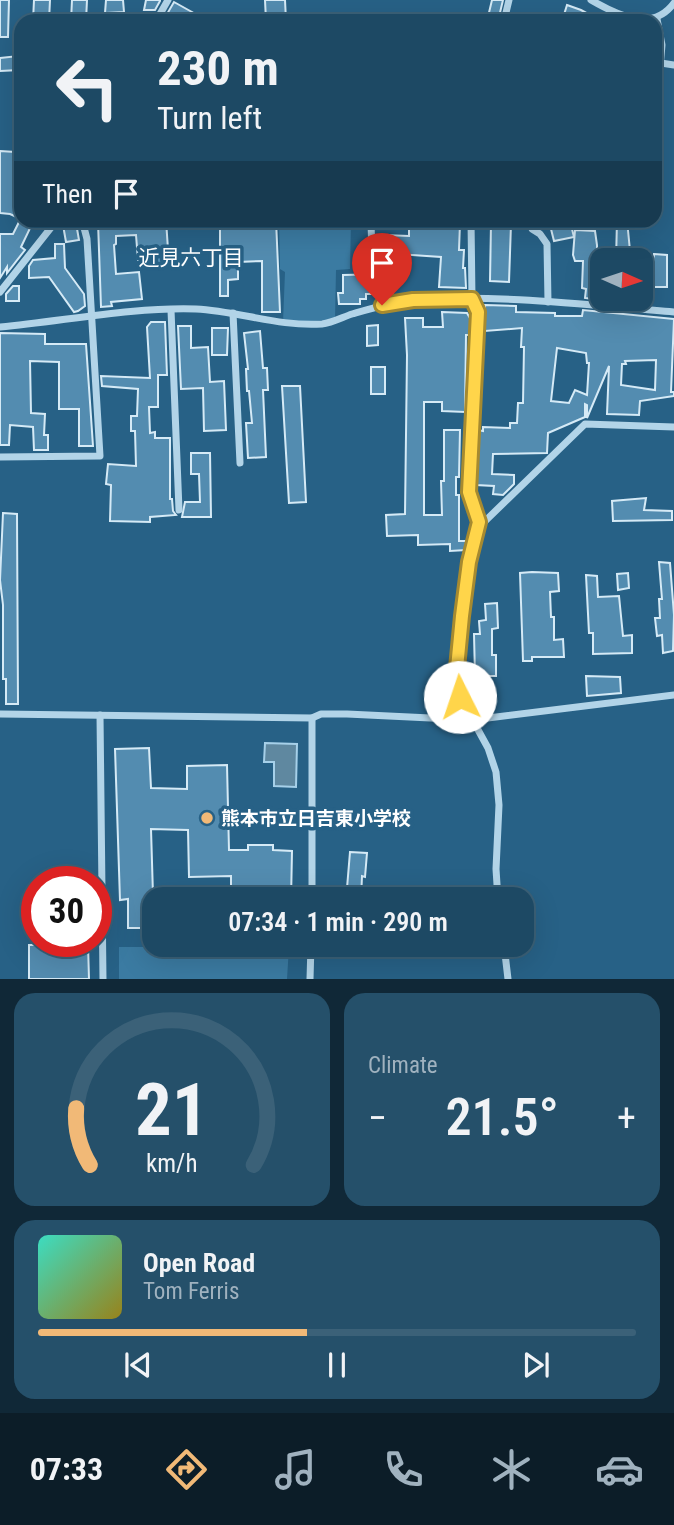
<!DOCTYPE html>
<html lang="en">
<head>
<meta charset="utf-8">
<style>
	body { margin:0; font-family:"Roboto Condensed","Noto Sans JP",sans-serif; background:#25506a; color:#f1f3f6; height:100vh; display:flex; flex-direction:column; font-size:26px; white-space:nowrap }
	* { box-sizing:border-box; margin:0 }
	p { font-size:23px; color:#a0b2bf }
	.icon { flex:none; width:38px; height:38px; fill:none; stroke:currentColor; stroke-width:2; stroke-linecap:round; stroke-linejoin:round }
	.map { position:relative; height:979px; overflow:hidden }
	.details { display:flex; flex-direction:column; gap:14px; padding:14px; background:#102837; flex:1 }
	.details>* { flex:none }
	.hud { position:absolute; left:14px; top:14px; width:648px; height:214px; border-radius:21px; box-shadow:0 7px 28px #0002,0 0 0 2px #3b6178; background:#1d4964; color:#f1f3f6; overflow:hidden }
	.needle { width:46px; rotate:93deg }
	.controls { position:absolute; left:590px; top:248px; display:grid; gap:14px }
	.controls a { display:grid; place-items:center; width:63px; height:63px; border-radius:14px; background:#1d4964; box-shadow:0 7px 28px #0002,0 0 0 2px #3b6178; font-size:35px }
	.speed { position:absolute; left:21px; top:866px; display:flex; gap:14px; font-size:35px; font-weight:700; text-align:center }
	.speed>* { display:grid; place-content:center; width:91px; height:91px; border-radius:50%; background:#1d4964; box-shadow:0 7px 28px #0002,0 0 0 2px #3b6178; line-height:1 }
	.speed .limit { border:10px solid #d22; background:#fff; color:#111 }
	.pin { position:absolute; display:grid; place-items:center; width:60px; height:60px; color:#fff; margin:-72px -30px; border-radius:50% 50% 50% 0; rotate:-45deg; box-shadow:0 0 7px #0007 }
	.pin .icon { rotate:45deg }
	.me { position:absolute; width:77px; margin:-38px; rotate:356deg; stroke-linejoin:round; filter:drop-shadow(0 0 5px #0008) }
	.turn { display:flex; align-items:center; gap:24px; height:147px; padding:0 28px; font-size:32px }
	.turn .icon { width:91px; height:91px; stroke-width:2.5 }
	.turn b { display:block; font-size:49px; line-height:60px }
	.then { display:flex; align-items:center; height:66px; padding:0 28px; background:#0003; gap:14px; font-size:26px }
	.big { font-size:52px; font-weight:600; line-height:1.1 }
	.details .card { flex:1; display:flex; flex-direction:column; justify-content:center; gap:10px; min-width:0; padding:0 24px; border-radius:21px; background:#25506a }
	.details .dial { align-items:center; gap:0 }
	.dial svg { height:182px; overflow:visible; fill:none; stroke:#3b6178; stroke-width:7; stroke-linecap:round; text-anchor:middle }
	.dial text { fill:#f1f3f6; stroke:none }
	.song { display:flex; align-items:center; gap:21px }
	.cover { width:84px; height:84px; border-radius:10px; background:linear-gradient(135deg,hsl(170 70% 55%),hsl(50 70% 35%)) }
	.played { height:7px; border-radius:4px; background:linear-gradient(90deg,#f1b977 45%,#3b6178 45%) }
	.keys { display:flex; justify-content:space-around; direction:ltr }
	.heat { display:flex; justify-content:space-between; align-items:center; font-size:38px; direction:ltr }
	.details .tiles { flex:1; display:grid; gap:14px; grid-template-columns:1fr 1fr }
	.card:last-child { grid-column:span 2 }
	.trip { position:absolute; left:142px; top:887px; width:392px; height:70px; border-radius:21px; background:#1d4964; box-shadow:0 7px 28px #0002,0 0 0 2px #3b6178; font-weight:600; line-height:70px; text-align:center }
	.menu { display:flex; height:112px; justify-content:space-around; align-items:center; background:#0c1d28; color:#a0b2bf }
	.menu .icon { width:49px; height:49px }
	.menu .selected { color:#f1b977 }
	.menu b { font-size:32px; color:#f1f3f6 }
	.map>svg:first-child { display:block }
</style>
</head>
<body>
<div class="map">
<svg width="674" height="979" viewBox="0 0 674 979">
	<rect width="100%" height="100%" fill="#276186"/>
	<g fill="#3b7ba2">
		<path d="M279 221H351L350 269 336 270 335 320 283 322 285 272 280 269Z"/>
		<path d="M119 947H289L287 979H119Z"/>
	</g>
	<path fill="#5f88a0" stroke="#a6d0e9" stroke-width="2" d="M265 743 297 744 296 787 274 786V762H264Z"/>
	<g fill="#538cb0" stroke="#d5eaf6" stroke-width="2" fill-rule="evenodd">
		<path d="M0 0H9L8 37H0Z"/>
		<path d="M34 0H50L49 21H33Z"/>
		<path d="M72 0H87L86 21H71Z"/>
		<path d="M106 0H123L124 12 105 13Z"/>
		<path d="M146 0H160V1L155 10H144Z"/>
		<path d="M265 0H285L286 21H266Z"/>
		<path d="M492 0H503L498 21H487Z"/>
		<path d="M174 2 208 21H163Z"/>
		<path d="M567 5 581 10 601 21H562Z"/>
		<path d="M18 56 19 70 0 71V58Z"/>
		<path d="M0 151 15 152 13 182 21 187V219L10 214 0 213Z"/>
		<path d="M20 220H34L21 247 25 250 7 273V267L0 278V234H13Z"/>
		<path d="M153 220H166L169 264 157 266 156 258 138 260 136 235 116 236V244L114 245 116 274 139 272 142 299 111 302 112 306 101 307 98 222 115 221V226L153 223Z"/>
		<path d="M248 220H276L280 312H262V261L238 262V279L228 280V296H220V228H248Z"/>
		<path d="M409 220 460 223 459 250H464L463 268H465L466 288 439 287 441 257 383 253 384 235 409 236Z"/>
		<path d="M617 220H627L631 261H616Z"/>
		<path d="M76 223 79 240 66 242 63 225Z"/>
		<path d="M491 223 511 224 509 282 490 281Z"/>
		<path d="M571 225 574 237 554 241 551 229Z"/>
		<path d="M575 230 595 231 597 245V288H593V299L585 298 586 289 582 288 583 261H575L573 255Z"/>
		<path d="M55 244H64L65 268 84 294 85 306 78 311 74 312 49 277 29 278V266L33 260 55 258Z"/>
		<path d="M654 254 667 255V287H651Z"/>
		<path d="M384 274V294H366V299H360V304H339L338 293H343V275Z"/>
		<path d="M13 286H19V301H6V294Z"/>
		<path d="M485 305 516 306V312L555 313V316H582L583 310 674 319 671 392H674V396L640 401 639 415 607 414 609 366 587 418V405L585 404V417L548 433 547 453 493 454 492 474 514 475V484L503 495 493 494 494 486 476 485 478 430 483 431V427L510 428V423H517L518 403H523L524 347H521L522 328 485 331ZM557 348 586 353 587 363H589L587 395 575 390 569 403 551 401ZM656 360 655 390 621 385 622 364H626L625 361Z"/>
		<path d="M442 312 467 313 471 320V335H466L465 412 442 411V402H424V515H442L441 481H444V430H460L459 477H456V495H459V541H467L466 550 450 551V544L418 545V535L387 536 386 515 405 514 407 355 405 318H423V327H443Z"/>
		<path d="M151 322H165L167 375H158V407H149L150 433 155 432V438H170V499H172L173 511 176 515 150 517V522L110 521 111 485 106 484 108 464 136 466 135 431H131V416H137L138 389 102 386 101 376 150 378 147 327Z"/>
		<path d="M378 325V345L367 346V326Z"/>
		<path d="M178 326H191V348L208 347 210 382 224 381 226 430 204 431 203 388 181 389Z"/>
		<path d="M212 328H228L227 355H212Z"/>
		<path d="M260 331 263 368H267L268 390H263L266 457 248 458 246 423H252L249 391H247L246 369H248L244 333Z"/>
		<path d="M0 333 45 334V344H86L93 446H79V409H59V362L30 361 31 413 45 414 44 435H48V450H34L33 427 10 425 9 445H0Z"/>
		<rect x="371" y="367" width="14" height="27"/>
		<path d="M282 386H300L306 502 289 503Z"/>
		<path d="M191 453H210L211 517H182L185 502H200L199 474H191Z"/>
		<path d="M646 498 644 510 672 511V520L613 521 612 501Z"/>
		<path d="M3 513 17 514 18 704H6V679H3V605L0 580Z"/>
		<path d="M659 562 670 563 674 615 673 651 663 653 662 635 657 636 655 618H660L659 599H662Z"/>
		<path d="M532 572 558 573 559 591 550 592 551 617H554V640L563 639 564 657H532V661H523L520 573Z"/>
		<path d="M628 573 629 588 618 590 617 574Z"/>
		<path d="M586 575 597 576 598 597 619 596 623 636 632 635V653L593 654V633H589Z"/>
		<path d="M497 603 498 628 492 629V655H496V676H475L474 634H480L479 621 486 620 485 604Z"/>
		<path d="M586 676 620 677 621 693 587 696Z"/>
		<path d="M149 748 151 788 187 789V766L227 765 229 850H248V845H273V850L292 851 291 900H231V876L189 877 188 830 151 829 154 928H128V899L120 900 115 749Z"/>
		<path d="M350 852 367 853 365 877 362 876 361 900H346Z"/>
		<path d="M88 944 89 979H29V945Z"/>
	</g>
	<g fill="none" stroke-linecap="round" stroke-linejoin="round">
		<g stroke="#b2d4e8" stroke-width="7">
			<path d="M591 0C617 15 652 33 674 3"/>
			<path d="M156 21 168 0"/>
			<path d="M504 21 509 0"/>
			<path d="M661 63 674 65"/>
			<path d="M656 115 662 45 657 19"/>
			<path d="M371 220 372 258 390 269V304"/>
			<path d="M471 220 472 299 478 312 469 492 479 522 469 562 457 668 460 697 488 748 496 772 499 805 496 869 498 900"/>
			<path d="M530 220 532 229 540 234 547 244 548 302"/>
			<path d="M0 292 57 220"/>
			<path d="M171 310 179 510"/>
			<path d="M233 313 240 463"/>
			<path d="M0 327C65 321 131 307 196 309 238 311 279 327 322 324 332 323 343 317 352 314 373 308 393 302 414 300 500 294 588 305 674 312"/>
			<path d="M0 457 100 456 87 239 82 220"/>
			<path d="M479 527 585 424 674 427"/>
			<path d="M0 714 312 718 321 714H347L472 720 674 695"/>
			<path d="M100 715 103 979"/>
			<path d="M312 900V718"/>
			<path d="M504 945 508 979"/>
			<path d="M310 979 311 945"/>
		</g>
	</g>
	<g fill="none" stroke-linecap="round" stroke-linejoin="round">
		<defs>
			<path id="route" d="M382 305 413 300 472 299 478 312 469 492 479 522 469 562 462 616 457 668 460 697"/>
		</defs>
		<use href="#route" stroke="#a68a30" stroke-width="18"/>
		<use href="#route" stroke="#ffd54a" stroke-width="12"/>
	</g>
	<circle fill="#f1b977" stroke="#276186" stroke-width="2.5" cx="207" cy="818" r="7"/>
	<g text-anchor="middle" stroke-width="7" stroke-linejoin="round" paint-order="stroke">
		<g font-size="19" font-weight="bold" fill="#fff" stroke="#276186" text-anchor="start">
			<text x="221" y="825">熊本市立日吉東小学校</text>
		</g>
		<g font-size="21" fill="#fff" stroke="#276186">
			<text x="191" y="265">近見六丁目</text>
		</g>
	</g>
</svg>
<div class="controls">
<a><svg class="needle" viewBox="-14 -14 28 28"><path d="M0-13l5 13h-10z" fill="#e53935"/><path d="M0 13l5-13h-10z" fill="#a0b2bf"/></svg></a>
</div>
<div class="speed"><div class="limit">30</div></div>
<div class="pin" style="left:382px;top:305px;background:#d93025"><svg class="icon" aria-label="arrive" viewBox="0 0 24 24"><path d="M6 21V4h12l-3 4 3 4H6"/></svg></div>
<svg class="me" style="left:460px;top:697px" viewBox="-20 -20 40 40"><circle r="19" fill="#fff"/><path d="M0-13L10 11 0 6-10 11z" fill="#ffd54a"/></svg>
<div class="trip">07:34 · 1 min · 290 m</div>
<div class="hud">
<div class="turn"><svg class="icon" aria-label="left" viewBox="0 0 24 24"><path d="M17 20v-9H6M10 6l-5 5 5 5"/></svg><div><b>230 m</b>Turn left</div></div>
<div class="then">Then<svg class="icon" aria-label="arrive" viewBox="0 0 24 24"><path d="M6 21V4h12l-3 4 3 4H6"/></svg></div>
</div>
</div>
<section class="details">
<div class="tiles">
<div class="card dial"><svg viewBox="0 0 100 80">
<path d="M14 69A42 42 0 1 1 86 69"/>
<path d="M14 69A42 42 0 0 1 8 44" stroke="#f1b977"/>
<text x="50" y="56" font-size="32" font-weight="700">21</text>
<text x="50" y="72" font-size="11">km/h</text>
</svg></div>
<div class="card"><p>Climate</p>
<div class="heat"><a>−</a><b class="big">21.5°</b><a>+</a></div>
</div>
<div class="card">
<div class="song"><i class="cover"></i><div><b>Open Road</b><p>Tom Ferris</p></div></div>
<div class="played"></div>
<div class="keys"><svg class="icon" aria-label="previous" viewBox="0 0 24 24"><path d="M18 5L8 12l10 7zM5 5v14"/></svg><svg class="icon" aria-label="pause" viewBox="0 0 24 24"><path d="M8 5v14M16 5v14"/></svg><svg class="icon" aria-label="next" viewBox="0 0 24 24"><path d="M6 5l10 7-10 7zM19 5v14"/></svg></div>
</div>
</div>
</section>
<nav class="menu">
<b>07:33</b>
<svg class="icon selected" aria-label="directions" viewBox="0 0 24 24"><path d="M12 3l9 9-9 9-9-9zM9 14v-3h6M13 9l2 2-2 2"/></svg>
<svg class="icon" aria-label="music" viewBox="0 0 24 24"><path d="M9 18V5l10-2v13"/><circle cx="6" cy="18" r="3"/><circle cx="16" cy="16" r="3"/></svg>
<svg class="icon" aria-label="phone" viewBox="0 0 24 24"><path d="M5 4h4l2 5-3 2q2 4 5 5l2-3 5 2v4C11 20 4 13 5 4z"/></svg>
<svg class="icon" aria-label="climate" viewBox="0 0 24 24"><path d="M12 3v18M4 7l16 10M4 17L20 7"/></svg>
<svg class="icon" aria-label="car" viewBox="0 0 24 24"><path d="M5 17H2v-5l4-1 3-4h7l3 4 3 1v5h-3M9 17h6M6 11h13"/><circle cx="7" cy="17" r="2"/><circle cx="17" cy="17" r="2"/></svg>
</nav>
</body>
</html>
